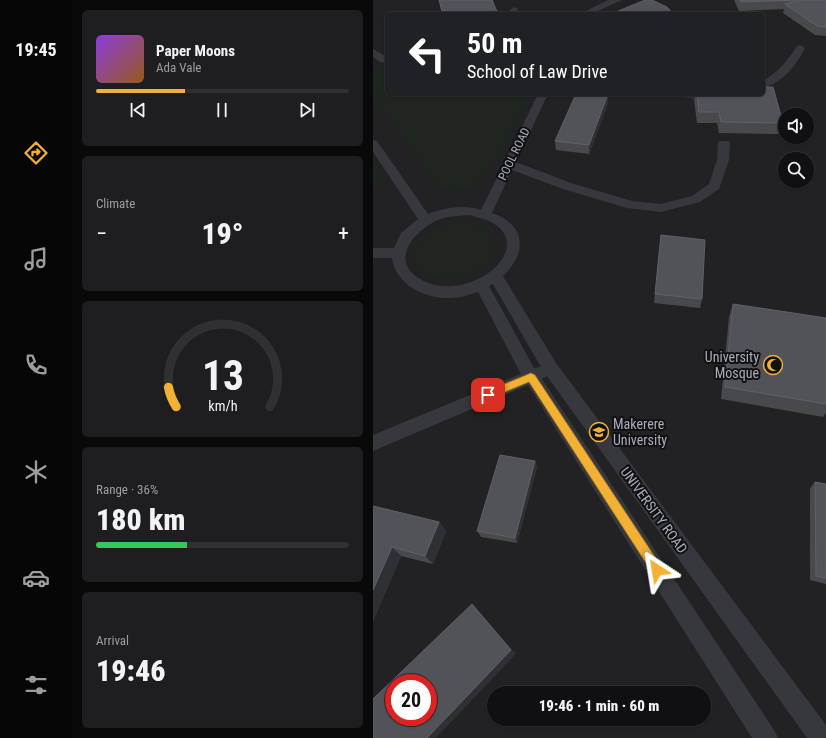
<!DOCTYPE html>
<html lang="en">
<head>
<meta charset="utf-8">
<style>
	body { margin:0; font-family:"Roboto Condensed",sans-serif; background:#1e1e20; color:#f1f3f6; height:100vh; display:flex; flex-direction:column; font-size:15px; white-space:nowrap }
	* { box-sizing:border-box; margin:0 }
	p { font-size:13px; color:#9c9d9f }
	.icon { flex:none; width:22px; height:22px; fill:none; stroke:currentColor; stroke-width:2; stroke-linecap:round; stroke-linejoin:round }
	.map { position:relative; flex:1; overflow:hidden }
	.panel { display:flex; flex-direction:column; gap:10px; padding:10px; background:#09090a; width:301px }
	.panel>* { flex:none }
	.banner { position:absolute; left:12px; top:12px; width:380px; height:84px; border-radius:6px; box-shadow:0 1px 3px #0004,0 0 0 1px #303032; background:#202124; color:#fff; overflow:hidden }
	.fabs { position:absolute; left:405px; top:108px; display:grid; gap:8px }
	.fabs a { display:grid; place-items:center; width:36px; height:36px; border-radius:50%; background:#101012; box-shadow:0 1px 3px #0004,0 0 0 1px #303032; font-size:20px }
	.speed { position:absolute; left:12px; top:674px; display:flex; gap:8px; font-size:20px; font-weight:700; text-align:center }
	.speed>* { display:grid; place-content:center; width:52px; height:52px; border-radius:50%; background:#101012; box-shadow:0 1px 3px #0004,0 0 0 1px #303032; line-height:1 }
	.speed .limit { border:6px solid #d22; background:#fff; color:#111 }
	.pin { position:absolute; display:grid; place-items:center; width:34px; height:34px; color:#fff; margin:-17px; border-radius:8px; box-shadow:0 2px 6px #0006 }
	.me { position:absolute; width:44px; margin:-22px; rotate:327deg; stroke-linejoin:round; filter:drop-shadow(0 0 3px #0008) }
	.turn { display:flex; align-items:center; gap:14px; height:84px; padding:0 16px; font-size:18px }
	.turn .icon { width:52px; height:52px; stroke-width:2.5 }
	.turn b { display:block; font-size:28px; line-height:34px }
	.big { font-size:30px; font-weight:800; line-height:1.1 }
	.panel .card { flex:1; display:flex; flex-direction:column; justify-content:center; gap:6px; min-width:0; padding:0 14px; border-radius:6px; background:#1e1e20 }
	.panel .dial { align-items:center; gap:0 }
	.dial svg { height:104px; overflow:visible; fill:none; stroke:#303032; stroke-width:7; stroke-linecap:round; text-anchor:middle }
	.dial text { fill:#f1f3f6; stroke:none }
	.song { display:flex; align-items:center; gap:12px }
	.cover { width:48px; height:48px; border-radius:6px; background:linear-gradient(135deg,hsl(270 70% 55%),hsl(30 70% 35%)) }
	.played { height:4px; border-radius:2px; background:linear-gradient(90deg,#f2b134 35%,#303032 35%) }
	.keys { display:flex; justify-content:space-around; direction:ltr }
	.heat { display:flex; justify-content:space-between; align-items:center; font-size:22px; direction:ltr }
	.charge { height:6px; border-radius:3px; background:linear-gradient(90deg,#34c759 36%,#303032 0) }
	.trip { position:absolute; left:114px; top:686px; width:224px; height:40px; border-radius:20px; background:#101012; box-shadow:0 1px 3px #0004,0 0 0 1px #303032; font-weight:800; line-height:40px; text-align:center }
	main { display:flex; flex:1; min-height:0 }
	.tabs { display:flex; flex-direction:column; width:72px; justify-content:space-around; align-items:center; background:#060607; color:#9c9d9f }
	.tabs .icon { width:28px; height:28px }
	.tabs .on { color:#f2b134 }
	.tabs b { font-size:18px; color:#f1f3f6 }
	.map>svg:first-child { display:block }
</style>
</head>
<body>
<main>
<nav class="tabs">
<b>19:45</b>
<svg class="icon on" aria-label="directions" viewBox="0 0 24 24"><path d="M12 3l9 9-9 9-9-9zM9 14v-3h6M13 9l2 2-2 2"/></svg>
<svg class="icon" aria-label="music" viewBox="0 0 24 24"><path d="M9 18V5l10-2v13"/><circle cx="6" cy="18" r="3"/><circle cx="16" cy="16" r="3"/></svg>
<svg class="icon" aria-label="phone" viewBox="0 0 24 24"><path d="M5 4h4l2 5-3 2q2 4 5 5l2-3 5 2v4C11 20 4 13 5 4z"/></svg>
<svg class="icon" aria-label="climate" viewBox="0 0 24 24"><path d="M12 3v18M4 7l16 10M4 17L20 7"/></svg>
<svg class="icon" aria-label="car" viewBox="0 0 24 24"><path d="M5 17H2v-5l4-1 3-4h7l3 4 3 1v5h-3M9 17h6M6 11h13"/><circle cx="7" cy="17" r="2"/><circle cx="17" cy="17" r="2"/></svg>
<svg class="icon" aria-label="filters" viewBox="0 0 24 24"><path d="M4 7h16M4 17h16"/><circle cx="9" cy="7" r="2"/><circle cx="15" cy="17" r="2"/></svg>
</nav>
<section class="panel">
<div class="card">
<div class="song"><i class="cover"></i><div><b>Paper Moons</b><p>Ada Vale</p></div></div>
<div class="played"></div>
<div class="keys"><svg class="icon" aria-label="previous" viewBox="0 0 24 24"><path d="M18 5L8 12l10 7zM5 5v14"/></svg><svg class="icon" aria-label="pause" viewBox="0 0 24 24"><path d="M8 5v14M16 5v14"/></svg><svg class="icon" aria-label="next" viewBox="0 0 24 24"><path d="M6 5l10 7-10 7zM19 5v14"/></svg></div>
</div>
<div class="card"><p>Climate</p>
<div class="heat"><a>−</a><b class="big">19°</b><a>+</a></div>
</div>
<div class="card dial"><svg viewBox="0 0 100 80">
<path d="M14 69A42 42 0 1 1 86 69"/>
<path d="M14 69A42 42 0 0 1 8 54" stroke="#f2b134"/>
<text x="50" y="56" font-size="32" font-weight="700">13</text>
<text x="50" y="72" font-size="11">km/h</text>
</svg></div>
<div class="card"><p>Range · 36%</p><b class="big">180 km</b><div class="charge"></div></div>
<div class="card"><p>Arrival</p><b class="big">19:46</b></div>
</section>
<div class="map">
<svg width="453" height="738" viewBox="0 0 453 738">
	<rect width="100%" height="100%" fill="#161618"/>
	<path fill="#222225" fill-rule="evenodd" d="M0 0H453V738H0ZM14 14H390V94H14ZM412 115H434V137H412ZM412 159H434V181H412ZM21 683H55V717H21ZM121 693H331V719H121Z"/>
	<g fill="#1e261f">
		<path d="M0 69H14V94H155C146 114 121 176 103 185 90 191 77 191 64 187L0 98Z"/>
		<path d="M0 160 14 181 0 189Z"/>
		<path d="M83 221C108 222 138 236 114 264 108 270 100 273 93 276 37 293 14 234 83 221Z"/>
	</g>
	<g fill="none" stroke-linecap="round" stroke-linejoin="round">
		<g fill="#37383d" fill-rule="evenodd">
			<path d="M235 0H249L218 14H207Z"/>
			<path d="M141 7 144 8 146 14H138L137 10Z"/>
			<path d="M427 45 432 48C424 65 409 83 390 88V81C406 72 414 61 424 46Z"/>
			<path d="M0 49 14 57V63L7 62 0 57Z"/>
			<path d="M165 94H175L143 162 198 183 259 201 288 204 319 196 336 184 344 160 345 143 347 141H355L357 143 356 160 346 189 327 202 288 212 254 208 190 189 139 170 119 213C154 225 154 253 130 276L183 363 453 725V738H434L174 376 169 379 401 730 405 738H379L155 385 0 451V435L148 374 105 292C96 295 86 298 77 298 52 299 23 285 19 258H0V248H21L28 233 45 219 0 152V140L4 141 55 214C71 208 91 204 108 210ZM97 215C104 218 114 219 120 223 165 251 92 306 47 279 18 262 38 235 59 223 69 216 85 216 97 215ZM120 284 168 367 161 368 116 286Z"/>
			<path d="M305 94H357C350 102 316 99 306 96Z"/>
		</g>
	</g>
	<g fill="#47494d">
		<path d="M66 0H119L125 14H69Z"/>
		<path d="M361 0H453V36L442 35 410 13 411 9 366 11Z"/>
		<path d="M235 94V103L216 154 183 150 182 141Z"/>
		<path d="M322 94H390L410 123 407 134 346 133 344 123H324L321 100Z"/>
		<path d="M288 235 329 299 327 308 281 303Z"/>
		<path d="M360 304 453 318V413L450 417 348 399 356 317Z"/>
		<path d="M162 461 164 467 144 543 108 537 104 531Z"/>
		<path d="M442 482 453 484V584L437 580V488Z"/>
		<path d="M0 506 66 522 73 531 60 564 28 556 0 621Z"/>
	</g>
	<g fill="#2f3033">
		<path d="M235 94V103L216 154V145Z"/>
		<path d="M162 461 164 467 144 543 142 538Z"/>
		<path d="M66 522 73 531 60 564 52 556Z"/>
		<path d="M19 547 28 556 0 621V590Z"/>
		<path d="M99 604 143 654 63 738H54Z"/>
	</g>
	<g fill="#525359" stroke="#5f6168" fill-rule="evenodd">
		<path d="M66 0H119L125 14H75V11H69Z"/>
		<path d="M272 0H279L294 7 300 14H238Z"/>
		<path d="M367 0H423L368 2Z"/>
		<path d="M429 0H453V27L444 26 412 4Z"/>
		<path d="M390 87H400L410 123 348 122 346 112H326L324 94H390Z"/>
		<path d="M203 94H235L216 145 182 141Z"/>
		<path d="M288 235 332 240 329 299 282 294Z"/>
		<path d="M360 304 453 318V404L352 387Z"/>
		<path d="M127 455 162 461 142 538 104 531Z"/>
		<path d="M442 482 453 484V578L443 576Z"/>
		<path d="M0 506 66 522 52 556 19 547 0 590Z"/>
		<path d="M99 604 138 650 54 738H0V699ZM21 683H55V717H21Z"/>
	</g>
	<path fill="#f2b134" stroke="#9d7322" d="M158 373 162 375 288 566 289 570 288 574 284 576 280 574 156 382 118 398H112L110 395 112 392Z"/>
	<defs>
		<symbol id="mosque-ring" viewBox="-11 -11 22 22"><circle r="9.5" fill="#111113" stroke="#f2b134" stroke-width="1.5"/><path d="M3.5-4.9A6 6 0 1 0 3.5 4.9A5 5 0 1 1 3.5-4.9Z" fill="#f2b134"/></symbol>
		<symbol id="university-ring" viewBox="-11 -11 22 22"><circle r="9.5" fill="#111113" stroke="#f2b134" stroke-width="1.5"/><path d="M0-5L7-2L0 1L-7-2ZM-4 1L0 2.5L4 1V4Q0 6-4 4Z" fill="#f2b134"/></symbol>
	</defs>
	<g fill-rule="evenodd">
		<use href="#mosque-ring" x="389" y="354" width="22" height="22"/>
		<use href="#university-ring" x="215" y="421" width="22" height="22"/>
	</g>
	<g text-anchor="middle" stroke-width="4" stroke-linejoin="round" paint-order="stroke">
		<g font-size="12" fill="#a8adb8" stroke="#111113">
			<text transform="translate(141 154) rotate(-64)" y="4">POOL ROAD</text>
		</g>
		<g font-size="14" fill="#a8adb8" stroke="#111113" text-anchor="end">
			<text x="386" y="362">University<tspan x="386" dy="16">Mosque</tspan></text>
			<text x="240" y="429" text-anchor="start">Makerere<tspan x="240" dy="16">University</tspan></text>
		</g>
		<g font-size="14" fill="#a8adb8" stroke="#111113">
			<text transform="translate(281 510) rotate(54)" y="5">UNIVERSITY ROAD</text>
		</g>
	</g>
</svg>
<div class="fabs">
<a><svg class="icon" aria-label="sound" viewBox="0 0 24 24"><path d="M4 9h4l5-4v14l-5-4H4zM17 9q2 3 0 6"/></svg></a>
<a><svg class="icon" aria-label="search" viewBox="0 0 24 24"><circle cx="10" cy="10" r="6"/><path d="M15 15l6 6"/></svg></a>
</div>
<div class="speed"><div class="limit">20</div></div>
<div class="pin" style="left:115px;top:395px;background:#d93025"><svg class="icon" aria-label="arrive" viewBox="0 0 24 24"><path d="M6 21V4h12l-3 4 3 4H6"/></svg></div>
<svg class="me" style="left:284px;top:570px" viewBox="-20 -20 40 40"><path d="M0-17L14 15 0 8-14 15z" fill="#f2b134" stroke="#fff" stroke-width="4"/></svg>
<div class="trip">19:46 · 1 min · 60 m</div>
<div class="banner">
<div class="turn"><svg class="icon" aria-label="left" viewBox="0 0 24 24"><path d="M17 20v-9H6M10 6l-5 5 5 5"/></svg><div><b>50 m</b>School of Law Drive</div></div>
</div>
</div>
</main>
</body>
</html>
